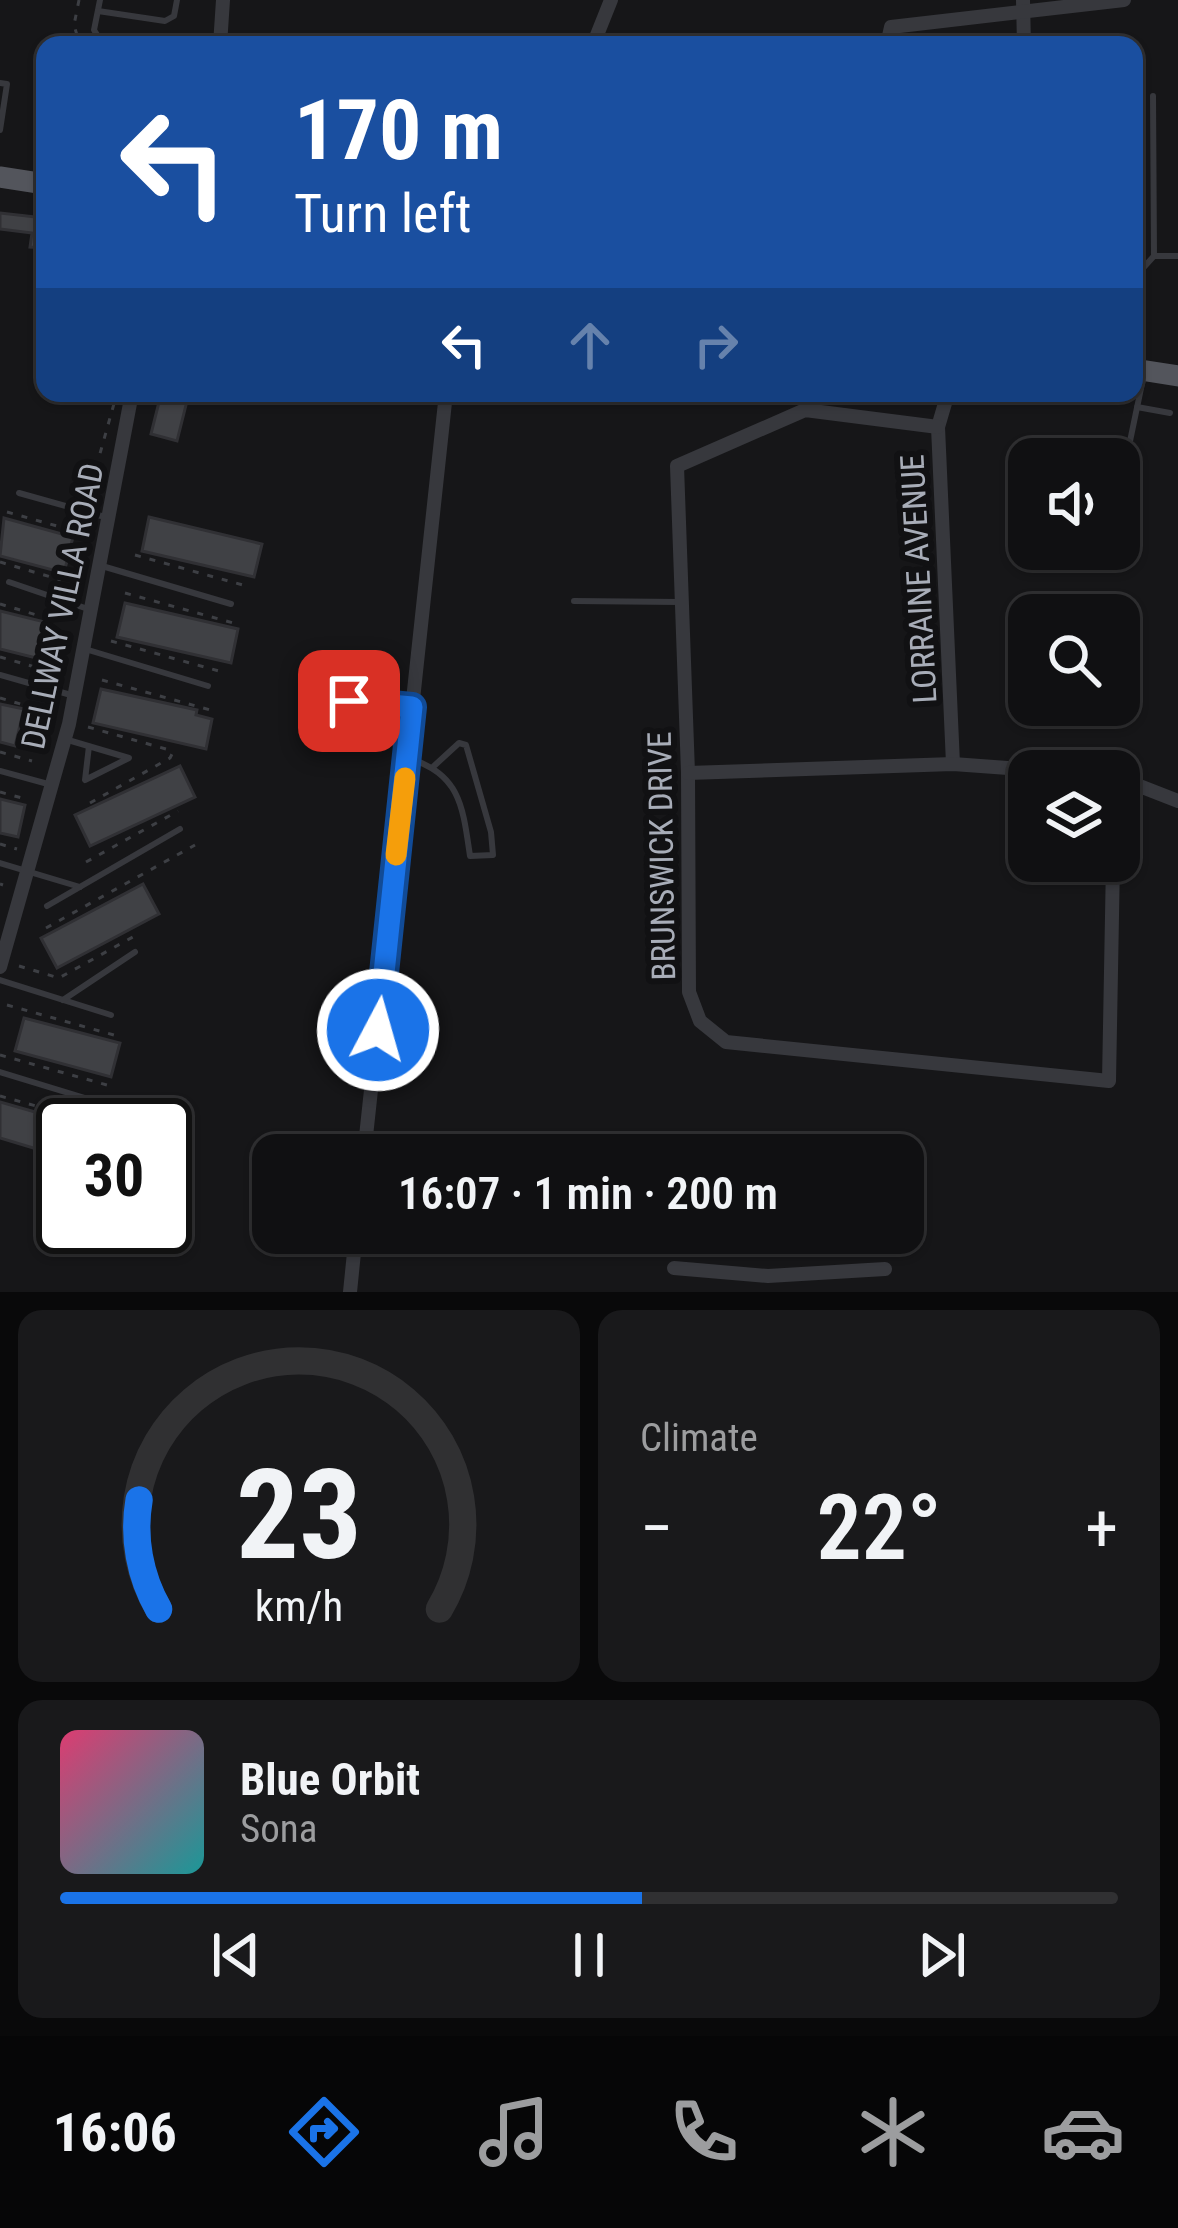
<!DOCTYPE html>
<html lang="en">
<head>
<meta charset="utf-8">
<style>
	body { margin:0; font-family:"Roboto Condensed",sans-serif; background:#19191b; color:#f1f3f6; height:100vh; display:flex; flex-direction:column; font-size:45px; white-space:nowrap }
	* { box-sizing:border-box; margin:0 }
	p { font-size:39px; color:#9c9d9f }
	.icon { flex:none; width:66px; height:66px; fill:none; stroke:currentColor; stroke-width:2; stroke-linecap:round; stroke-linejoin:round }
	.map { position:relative; height:1292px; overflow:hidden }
	.details { display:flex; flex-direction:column; gap:18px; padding:18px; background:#09090a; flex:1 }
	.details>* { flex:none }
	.top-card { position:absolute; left:36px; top:36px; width:1107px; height:366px; border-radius:24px; box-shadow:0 3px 9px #0004,0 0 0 3px #303032; background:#1a4fa0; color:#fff; overflow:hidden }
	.controls { position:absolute; left:1008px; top:438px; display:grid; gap:24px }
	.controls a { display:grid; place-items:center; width:132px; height:132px; border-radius:24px; background:#101012; box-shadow:0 3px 9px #0004,0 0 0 3px #303032; font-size:60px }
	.speed { position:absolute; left:36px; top:1098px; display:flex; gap:24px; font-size:60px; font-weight:700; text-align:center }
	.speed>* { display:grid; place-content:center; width:156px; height:156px; border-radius:50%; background:#101012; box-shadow:0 3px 9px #0004,0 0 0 3px #303032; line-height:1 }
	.speed .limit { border:6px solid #111; border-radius:18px; background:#fff; color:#111 }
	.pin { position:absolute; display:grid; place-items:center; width:102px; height:102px; color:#fff; margin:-51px; border-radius:24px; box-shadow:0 6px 18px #0006 }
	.me { position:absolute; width:132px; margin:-66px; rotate:6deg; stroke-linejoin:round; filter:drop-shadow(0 0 9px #0008) }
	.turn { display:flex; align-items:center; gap:42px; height:252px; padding:0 60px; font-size:54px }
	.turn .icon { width:156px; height:156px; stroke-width:2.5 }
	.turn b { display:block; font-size:84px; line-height:102px }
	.lanes { display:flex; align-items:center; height:114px; padding:0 60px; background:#0003; justify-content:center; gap:60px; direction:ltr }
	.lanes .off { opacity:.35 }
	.big { font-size:90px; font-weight:600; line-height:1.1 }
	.details .card { flex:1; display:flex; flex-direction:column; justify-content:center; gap:18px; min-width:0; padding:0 42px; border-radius:24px; background:#19191b }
	.details .dial { align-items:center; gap:0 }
	.dial svg { height:312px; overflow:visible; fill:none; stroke:#303032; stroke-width:7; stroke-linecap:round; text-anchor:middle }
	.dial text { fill:#f1f3f6; stroke:none }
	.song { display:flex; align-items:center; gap:36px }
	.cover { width:144px; height:144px; border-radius:18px; background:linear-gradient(135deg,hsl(340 70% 55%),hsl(180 70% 35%)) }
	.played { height:12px; border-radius:6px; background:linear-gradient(90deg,#1a73e8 55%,#303032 55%) }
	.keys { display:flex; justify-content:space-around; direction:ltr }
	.heat { display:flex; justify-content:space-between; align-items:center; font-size:66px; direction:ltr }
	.details .tiles { flex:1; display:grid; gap:18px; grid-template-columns:1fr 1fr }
	.card:last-child { grid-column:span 2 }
	.trip { position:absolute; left:252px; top:1134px; width:672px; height:120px; border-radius:24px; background:#101012; box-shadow:0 3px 9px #0004,0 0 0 3px #303032; font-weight:600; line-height:120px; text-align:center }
	.tabs { display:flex; height:192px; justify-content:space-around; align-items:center; background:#060607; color:#9c9d9f }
	.tabs .icon { width:84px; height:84px }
	.tabs .on { color:#1a73e8 }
	.tabs b { font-size:54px; color:#f1f3f6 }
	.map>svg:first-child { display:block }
</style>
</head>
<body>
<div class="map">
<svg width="1178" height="1292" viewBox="0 0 1178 1292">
	<rect width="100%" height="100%" fill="#161618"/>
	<g fill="#404145" stroke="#303034" stroke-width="3">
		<path d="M0 213 45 218V248L30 247 32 233 0 229Z"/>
		<path d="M167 393H189L177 441 151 434 160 398 166 399Z"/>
		<path d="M149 517 262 544 254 577 142 551Z"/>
		<path d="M4 518 73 537 64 573 0 556Z"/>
		<path d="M125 603 238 629 231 663 117 637Z"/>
		<path d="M0 611 49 623 40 659 0 649Z"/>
		<path d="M101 689 197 710 196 715 212 719 206 749 93 723Z"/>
		<path d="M0 704 24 709 15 746 0 742Z"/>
		<path d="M180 766 195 797 90 846 75 815Z"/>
		<path d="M0 799 25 805 18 837 0 833Z"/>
		<path d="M143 884 159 914 57 968 41 938Z"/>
		<path d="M24 1018 120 1043 111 1077 15 1051Z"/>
		<path d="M0 1102 63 1120V1157L0 1138Z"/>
	</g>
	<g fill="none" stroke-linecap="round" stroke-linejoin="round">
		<g stroke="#3d3f44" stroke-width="3" stroke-dasharray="6 9" stroke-linecap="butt">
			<path d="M79 0 74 25 80 45"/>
			<path d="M92 482 117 393"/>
			<path d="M7 512 75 531"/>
			<path d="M135 555 250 587"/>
			<path d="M0 562 61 580"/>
			<path d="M125 593 237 624"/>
			<path d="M0 604 50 619"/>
			<path d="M111 641 226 673"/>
			<path d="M0 657 35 667"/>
			<path d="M102 680 214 711"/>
			<path d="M0 698 24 705"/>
			<path d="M88 727 173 751"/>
			<path d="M0 752 32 761"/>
			<path d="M0 792 22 798"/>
			<path d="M90 803 170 758 175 748"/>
			<path d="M0 844 17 849"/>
			<path d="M86 862 178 811"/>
			<path d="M0 884 3 885"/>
			<path d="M46 928 195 845"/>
			<path d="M19 966 59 978 140 933"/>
			<path d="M7 1005 121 1037"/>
			<path d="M0 1055 107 1085"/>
			<path d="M0 1096 94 1122"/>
		</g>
		<g stroke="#37383d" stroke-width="6">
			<path d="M100 0 94 30 101 41 109 45"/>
			<path d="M98 11 165 21 174 16 177 0"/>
			<path d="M0 83 7 84 0 130"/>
			<path d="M1154 256H1178"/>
			<path d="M1134 278 1154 256 1153 96"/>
			<path d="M1137 407 1170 413"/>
			<path d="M19 493 105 517"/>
			<path d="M1119 494 1144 374"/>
			<path d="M1109 549 1108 556 1126 559"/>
			<path d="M102 566 231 604"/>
			<path d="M9 582 88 609"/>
			<path d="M574 601 679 602"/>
			<path d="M85 649 208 686"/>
			<path d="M0 675 71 695"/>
			<path d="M348 701 409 707"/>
			<path d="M68 740 129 758 85 780 89 746"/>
			<path d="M410 759C461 774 463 809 470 856L493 855 491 832 466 745 459 743 434 766"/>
			<path d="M0 771 48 784"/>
			<path d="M0 863 80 887"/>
			<path d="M47 906 180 829"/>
			<path d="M0 980 111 1015"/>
			<path d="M63 1000 135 952"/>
			<path d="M0 1072 98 1102"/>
		</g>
		<g stroke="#37383d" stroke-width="14">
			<path d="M1023 0 1024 45"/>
			<path d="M220 45 223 0"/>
			<path d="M593 45 611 0"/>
			<path d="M887 45 891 27 1124 0"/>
			<path d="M948 393 938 427 953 764"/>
			<path d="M938 427 805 410 677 466 688 773 689 992 700 1021 726 1042 1109 1081 1113 861"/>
			<path d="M688 773 953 764 1049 771"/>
			<path d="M1119 778 1178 801"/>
			<path d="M0 967 69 724 132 393"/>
			<path d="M364 1155 446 393"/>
			<path d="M674 1268 768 1276 885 1269"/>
			<path d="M350 1292 356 1233"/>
		</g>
		<g stroke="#53555c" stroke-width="21">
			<path d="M0 177 45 184"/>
			<path d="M1134 369 1178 376"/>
		</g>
	</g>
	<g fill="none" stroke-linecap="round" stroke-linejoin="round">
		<defs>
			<path id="route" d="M349 701 412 707 378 1030"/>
		</defs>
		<use href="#route" stroke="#114b97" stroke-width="30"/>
		<use href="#route" stroke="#1a73e8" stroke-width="21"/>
		<path stroke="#f59e0b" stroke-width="21" d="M396 855 405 778"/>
	</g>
	<g text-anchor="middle" stroke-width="12" stroke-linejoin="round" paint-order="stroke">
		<g font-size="33" fill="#a8adb8" stroke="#111113">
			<text transform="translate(918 579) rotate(-93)" y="12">LORRAINE AVENUE</text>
			<text transform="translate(62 606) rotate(-78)" y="12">DELLWAY VILLA ROAD</text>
			<text transform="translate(661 856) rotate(-91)" y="12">BRUNSWICK DRIVE</text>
		</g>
	</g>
</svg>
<div class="controls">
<a><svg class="icon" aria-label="sound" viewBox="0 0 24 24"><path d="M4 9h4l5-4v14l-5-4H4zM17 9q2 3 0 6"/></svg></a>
<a><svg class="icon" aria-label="search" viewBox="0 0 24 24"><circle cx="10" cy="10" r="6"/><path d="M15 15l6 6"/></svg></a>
<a><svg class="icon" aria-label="layers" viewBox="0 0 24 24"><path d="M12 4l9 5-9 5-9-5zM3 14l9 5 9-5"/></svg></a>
</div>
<div class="speed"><div class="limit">30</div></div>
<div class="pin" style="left:349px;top:701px;background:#d93025"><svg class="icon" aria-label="arrive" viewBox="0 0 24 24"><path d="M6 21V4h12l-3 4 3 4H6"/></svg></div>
<svg class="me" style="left:378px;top:1030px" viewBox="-20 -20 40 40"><circle r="17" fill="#1a73e8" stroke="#fff" stroke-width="3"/><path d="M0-11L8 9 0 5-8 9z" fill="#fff"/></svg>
<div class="trip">16:07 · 1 min · 200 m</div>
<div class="top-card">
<div class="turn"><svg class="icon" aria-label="left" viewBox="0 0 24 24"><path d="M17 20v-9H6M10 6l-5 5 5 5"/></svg><div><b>170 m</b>Turn left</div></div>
<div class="lanes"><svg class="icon" aria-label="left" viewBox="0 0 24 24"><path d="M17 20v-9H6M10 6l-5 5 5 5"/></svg><svg class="icon off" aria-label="ahead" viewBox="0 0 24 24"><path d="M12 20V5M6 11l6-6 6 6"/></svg><svg class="icon off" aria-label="right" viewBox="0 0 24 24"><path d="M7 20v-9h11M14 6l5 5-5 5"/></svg></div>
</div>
</div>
<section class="details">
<div class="tiles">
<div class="card dial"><svg viewBox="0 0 100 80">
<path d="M14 69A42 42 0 1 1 86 69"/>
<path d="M14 69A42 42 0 0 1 9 41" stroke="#1a73e8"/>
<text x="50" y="56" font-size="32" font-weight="700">23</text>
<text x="50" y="72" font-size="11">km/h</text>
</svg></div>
<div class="card"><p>Climate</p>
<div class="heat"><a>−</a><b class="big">22°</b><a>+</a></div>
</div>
<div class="card">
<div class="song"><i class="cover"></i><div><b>Blue Orbit</b><p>Sona</p></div></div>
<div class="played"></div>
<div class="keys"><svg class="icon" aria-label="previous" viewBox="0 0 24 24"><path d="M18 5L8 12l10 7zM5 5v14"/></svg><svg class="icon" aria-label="pause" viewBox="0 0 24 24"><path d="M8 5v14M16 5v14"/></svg><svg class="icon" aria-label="next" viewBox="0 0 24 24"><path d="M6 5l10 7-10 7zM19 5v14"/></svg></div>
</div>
</div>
</section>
<nav class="tabs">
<b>16:06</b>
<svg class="icon on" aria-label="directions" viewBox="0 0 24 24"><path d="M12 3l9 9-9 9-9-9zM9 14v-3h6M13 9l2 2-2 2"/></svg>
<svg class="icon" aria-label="music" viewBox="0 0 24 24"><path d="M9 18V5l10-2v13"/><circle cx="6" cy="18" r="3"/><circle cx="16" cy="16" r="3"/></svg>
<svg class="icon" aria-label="phone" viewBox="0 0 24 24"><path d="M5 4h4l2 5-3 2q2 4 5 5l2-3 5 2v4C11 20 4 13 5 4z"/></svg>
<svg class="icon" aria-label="climate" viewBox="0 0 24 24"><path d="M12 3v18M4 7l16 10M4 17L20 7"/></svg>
<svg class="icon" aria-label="car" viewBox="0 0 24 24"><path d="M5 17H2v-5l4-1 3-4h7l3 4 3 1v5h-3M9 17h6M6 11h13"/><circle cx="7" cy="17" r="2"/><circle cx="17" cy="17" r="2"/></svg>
</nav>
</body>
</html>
